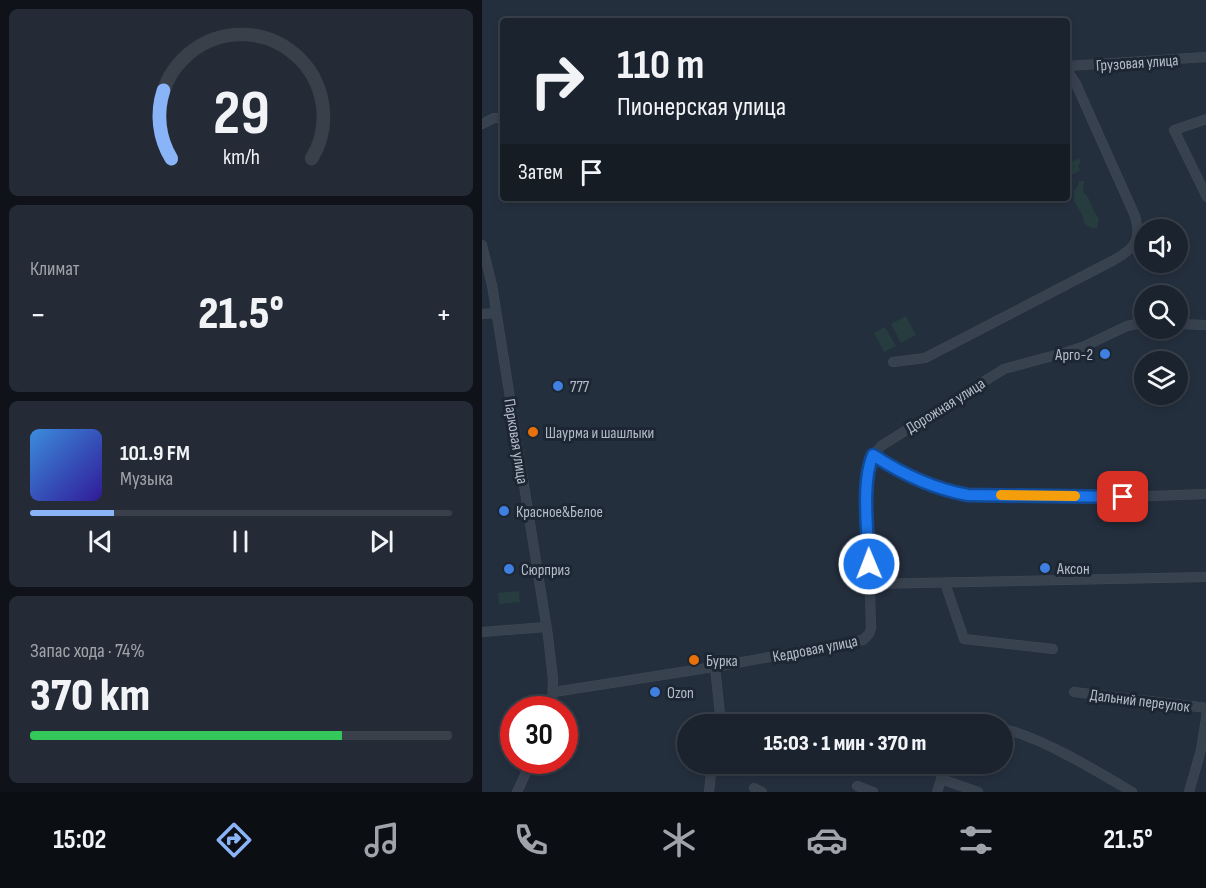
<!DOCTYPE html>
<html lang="ru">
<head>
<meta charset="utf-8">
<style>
	body { margin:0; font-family:"Sofia Sans Condensed",sans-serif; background:#242b36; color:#f1f3f6; height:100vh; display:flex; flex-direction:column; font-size:22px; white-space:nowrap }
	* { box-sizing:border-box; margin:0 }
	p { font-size:20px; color:#a0a4aa }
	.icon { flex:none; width:33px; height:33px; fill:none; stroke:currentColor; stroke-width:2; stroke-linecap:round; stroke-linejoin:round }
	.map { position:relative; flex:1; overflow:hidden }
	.sheet { display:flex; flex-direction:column; gap:9px; padding:9px; background:#0f1319; width:482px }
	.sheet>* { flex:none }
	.hud { position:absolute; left:18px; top:18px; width:570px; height:183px; border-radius:6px; box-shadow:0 3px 9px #0003,0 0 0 2px #39404a; background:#1b232e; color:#f1f3f6; overflow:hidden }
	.fabs { position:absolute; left:652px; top:219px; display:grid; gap:12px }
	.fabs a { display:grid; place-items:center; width:54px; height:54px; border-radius:50%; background:#1b232e; box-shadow:0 3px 9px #0003,0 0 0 2px #39404a; font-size:30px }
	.speed { position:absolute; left:18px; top:696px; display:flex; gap:12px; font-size:30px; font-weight:700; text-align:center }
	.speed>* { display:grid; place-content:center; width:78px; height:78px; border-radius:50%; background:#1b232e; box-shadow:0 3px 9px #0003,0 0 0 2px #39404a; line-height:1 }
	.speed .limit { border:9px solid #d22; background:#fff; color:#111 }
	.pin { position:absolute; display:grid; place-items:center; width:51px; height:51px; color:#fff; margin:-26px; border-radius:12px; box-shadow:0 3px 9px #0006 }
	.me { position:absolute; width:66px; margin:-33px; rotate:359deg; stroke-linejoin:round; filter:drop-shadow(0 0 4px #0008) }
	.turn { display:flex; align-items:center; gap:21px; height:126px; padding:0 18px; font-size:27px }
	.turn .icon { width:78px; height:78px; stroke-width:2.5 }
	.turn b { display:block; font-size:42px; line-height:51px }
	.then { display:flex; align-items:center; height:57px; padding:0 18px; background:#0003; gap:12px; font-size:22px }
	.big { font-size:45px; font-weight:800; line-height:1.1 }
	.sheet .tile { flex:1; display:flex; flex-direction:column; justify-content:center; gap:9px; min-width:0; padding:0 21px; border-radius:9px; background:#242b36 }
	.sheet .dial { align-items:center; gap:0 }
	.dial svg { height:156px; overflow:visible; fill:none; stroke:#39404a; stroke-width:7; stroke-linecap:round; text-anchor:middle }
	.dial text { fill:#f1f3f6; stroke:none }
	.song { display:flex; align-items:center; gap:18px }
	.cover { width:72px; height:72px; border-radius:9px; background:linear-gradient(135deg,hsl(210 70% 55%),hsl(250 70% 35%)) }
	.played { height:6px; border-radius:3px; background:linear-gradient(90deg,#8ab4f8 20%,#39404a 20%) }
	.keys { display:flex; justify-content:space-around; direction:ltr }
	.heat { display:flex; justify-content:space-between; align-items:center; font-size:33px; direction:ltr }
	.charge { height:9px; border-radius:4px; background:linear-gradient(90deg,#34c759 74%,#39404a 0) }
	.trip { position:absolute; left:195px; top:714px; width:336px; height:60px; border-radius:30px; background:#1b232e; box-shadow:0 3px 9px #0003,0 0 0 2px #39404a; font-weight:800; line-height:60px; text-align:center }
	.tab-bar { display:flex; height:96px; justify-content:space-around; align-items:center; background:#0b0e12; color:#a0a4aa }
	.tab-bar .icon { width:42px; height:42px }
	.tab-bar .selected { color:#8ab4f8 }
	.tab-bar b { font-size:27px; color:#f1f3f6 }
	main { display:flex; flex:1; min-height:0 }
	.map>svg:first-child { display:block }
</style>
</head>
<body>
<main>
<section class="sheet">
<div class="tile dial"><svg viewBox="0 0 100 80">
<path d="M14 69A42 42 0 1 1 86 69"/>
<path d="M14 69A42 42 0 0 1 10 34" stroke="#8ab4f8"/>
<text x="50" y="56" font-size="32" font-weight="700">29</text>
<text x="50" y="72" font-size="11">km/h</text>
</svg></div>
<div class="tile"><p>Климат</p>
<div class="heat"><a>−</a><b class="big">21.5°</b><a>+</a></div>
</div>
<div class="tile">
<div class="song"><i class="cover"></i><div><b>101.9 FM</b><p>Музыка</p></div></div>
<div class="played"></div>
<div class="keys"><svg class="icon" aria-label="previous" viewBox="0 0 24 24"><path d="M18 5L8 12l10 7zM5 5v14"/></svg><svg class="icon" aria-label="pause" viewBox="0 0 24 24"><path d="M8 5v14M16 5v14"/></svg><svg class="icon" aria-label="next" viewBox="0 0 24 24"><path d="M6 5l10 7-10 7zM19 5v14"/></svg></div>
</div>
<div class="tile"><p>Запас хода · 74%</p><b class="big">370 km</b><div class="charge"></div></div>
</section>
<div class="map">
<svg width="725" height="792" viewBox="0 0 725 792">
	<rect width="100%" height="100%" fill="#242f3e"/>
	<g fill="#263c3f">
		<path d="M596 159 599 160 596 167 598 170 585 178V163Z"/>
		<path d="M597 181H602L601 192C609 197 610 212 617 219L615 228H609L603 224 600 215 592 201V191L596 186Z"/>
		<path d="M424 316 434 335 419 343 409 324Z"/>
		<path d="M403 327 414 346 402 352 392 333Z"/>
		<path d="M37 591 38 602 17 604 16 593Z"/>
	</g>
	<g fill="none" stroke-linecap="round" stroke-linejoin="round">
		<defs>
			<g id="minor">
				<path d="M585 66 725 57"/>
				<path d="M725 119 692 130 725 197"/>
				<path d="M0 124 12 118H21"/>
				<path d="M0 245 10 285 66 636 71 679 70 710"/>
				<path d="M0 314 14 313"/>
				<path d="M696 324 725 325"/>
				<path d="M411 362 443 358 632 260C653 248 660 240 653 216L594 84 585 70"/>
				<path d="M391 455C420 474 452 489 486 495L641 497 725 494"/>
				<path d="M463 583 482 639 571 649"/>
				<path d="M387 584 725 577"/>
				<path d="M0 632 64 627"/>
				<path d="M233 667 239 724"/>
				<path d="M72 692 238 666 381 640 387 634 389 628 385 483C386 468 389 457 399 446L522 369 585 352 603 346 645 326 663 322"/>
				<path d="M592 692 725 708"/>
				<path d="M520 729C554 734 620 774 650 792"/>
				<path d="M459 779 496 792"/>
				<path d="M375 786 391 792"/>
				<path d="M272 788 280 792"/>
				<path d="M35 792 50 760"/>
				<path d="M227 792 230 764"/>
				<path d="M455 792 464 764"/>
				<path d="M707 792 719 750 725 712"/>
			</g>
		</defs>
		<use href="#minor" stroke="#414a57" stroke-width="10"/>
		<use href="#minor" stroke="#38414e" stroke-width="9"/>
	</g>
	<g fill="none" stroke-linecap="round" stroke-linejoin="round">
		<defs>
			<path id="route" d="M387 564C386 534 379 482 391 455 420 474 452 489 486 495L641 497"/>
		</defs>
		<use href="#route" stroke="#114b97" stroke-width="15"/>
		<use href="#route" stroke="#1a73e8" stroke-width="10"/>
		<path stroke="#f59e0b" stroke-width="10" d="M519 495 593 496"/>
	</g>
	<g fill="#3f7fe0" stroke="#1d2633" stroke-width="2">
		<circle cx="623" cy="354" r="6"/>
		<circle cx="76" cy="386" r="6"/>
		<circle cx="22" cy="511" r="6"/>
		<circle cx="563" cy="568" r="6"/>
		<circle cx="27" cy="569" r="6"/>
		<circle cx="173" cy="692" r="6"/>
	</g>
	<g fill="#e8710a" stroke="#1d2633" stroke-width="2">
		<circle cx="51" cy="432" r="6"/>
		<circle cx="212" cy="660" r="6"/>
	</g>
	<g text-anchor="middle" stroke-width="6" stroke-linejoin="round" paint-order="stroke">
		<g font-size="16" fill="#b4bcc9" stroke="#1d2633">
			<text transform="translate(655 62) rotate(-4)" y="6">Грузовая улица</text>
			<text transform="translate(463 405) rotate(-32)" y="6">Дорожная улица</text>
			<text transform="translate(35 441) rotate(81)" y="6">Парковая улица</text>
			<text transform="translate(333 648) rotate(-11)" y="6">Кедровая улица</text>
			<text transform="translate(658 700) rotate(7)" y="6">Дальний переулок</text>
		</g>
		<g font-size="16" fill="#b4bcc9" stroke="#1d2633" text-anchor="start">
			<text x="611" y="360" text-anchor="end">Арго-2</text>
			<text x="88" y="392">777</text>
			<text x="63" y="438">Шаурма и шашлыки</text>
			<text x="34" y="517">Красное&amp;Белое</text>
			<text x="575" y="574">Аксон</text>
			<text x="39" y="575">Сюрприз</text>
			<text x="224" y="666">Бурка</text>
			<text x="185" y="698">Ozon</text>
		</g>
	</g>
</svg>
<div class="fabs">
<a><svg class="icon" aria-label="sound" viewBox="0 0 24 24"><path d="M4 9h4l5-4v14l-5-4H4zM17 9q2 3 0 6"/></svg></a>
<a><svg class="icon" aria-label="search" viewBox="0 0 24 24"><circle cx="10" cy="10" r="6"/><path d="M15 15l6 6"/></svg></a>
<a><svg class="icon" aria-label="layers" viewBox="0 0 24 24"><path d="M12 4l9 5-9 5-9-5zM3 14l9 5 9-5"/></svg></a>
</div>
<div class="speed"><div class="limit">30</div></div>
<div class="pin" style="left:641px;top:497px;background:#d93025"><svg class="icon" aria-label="arrive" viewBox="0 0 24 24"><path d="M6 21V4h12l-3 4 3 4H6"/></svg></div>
<svg class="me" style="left:387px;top:564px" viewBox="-20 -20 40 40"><circle r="17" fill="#1a73e8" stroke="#fff" stroke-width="3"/><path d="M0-11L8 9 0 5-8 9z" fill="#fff"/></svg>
<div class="trip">15:03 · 1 мин · 370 m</div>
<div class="hud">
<div class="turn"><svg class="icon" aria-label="right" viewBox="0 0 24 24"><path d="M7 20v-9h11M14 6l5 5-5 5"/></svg><div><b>110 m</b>Пионерская улица</div></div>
<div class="then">Затем<svg class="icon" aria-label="arrive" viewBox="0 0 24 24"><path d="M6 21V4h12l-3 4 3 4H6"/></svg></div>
</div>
</div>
</main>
<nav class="tab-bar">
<b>15:02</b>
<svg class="icon selected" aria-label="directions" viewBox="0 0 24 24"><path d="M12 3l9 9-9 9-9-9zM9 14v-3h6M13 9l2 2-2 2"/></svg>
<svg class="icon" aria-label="music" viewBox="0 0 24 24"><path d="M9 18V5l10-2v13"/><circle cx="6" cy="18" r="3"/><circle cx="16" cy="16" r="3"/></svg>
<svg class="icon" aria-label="phone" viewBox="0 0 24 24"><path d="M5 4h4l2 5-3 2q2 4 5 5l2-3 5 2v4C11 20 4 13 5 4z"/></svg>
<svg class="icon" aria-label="climate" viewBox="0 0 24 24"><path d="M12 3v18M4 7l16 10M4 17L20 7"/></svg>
<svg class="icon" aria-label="car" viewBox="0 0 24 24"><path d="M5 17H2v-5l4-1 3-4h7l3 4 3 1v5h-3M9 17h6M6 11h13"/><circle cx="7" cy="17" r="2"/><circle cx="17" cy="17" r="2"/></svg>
<svg class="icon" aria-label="filters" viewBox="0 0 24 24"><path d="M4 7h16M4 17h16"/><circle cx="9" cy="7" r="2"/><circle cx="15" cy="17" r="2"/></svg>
<b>21.5°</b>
</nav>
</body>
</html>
